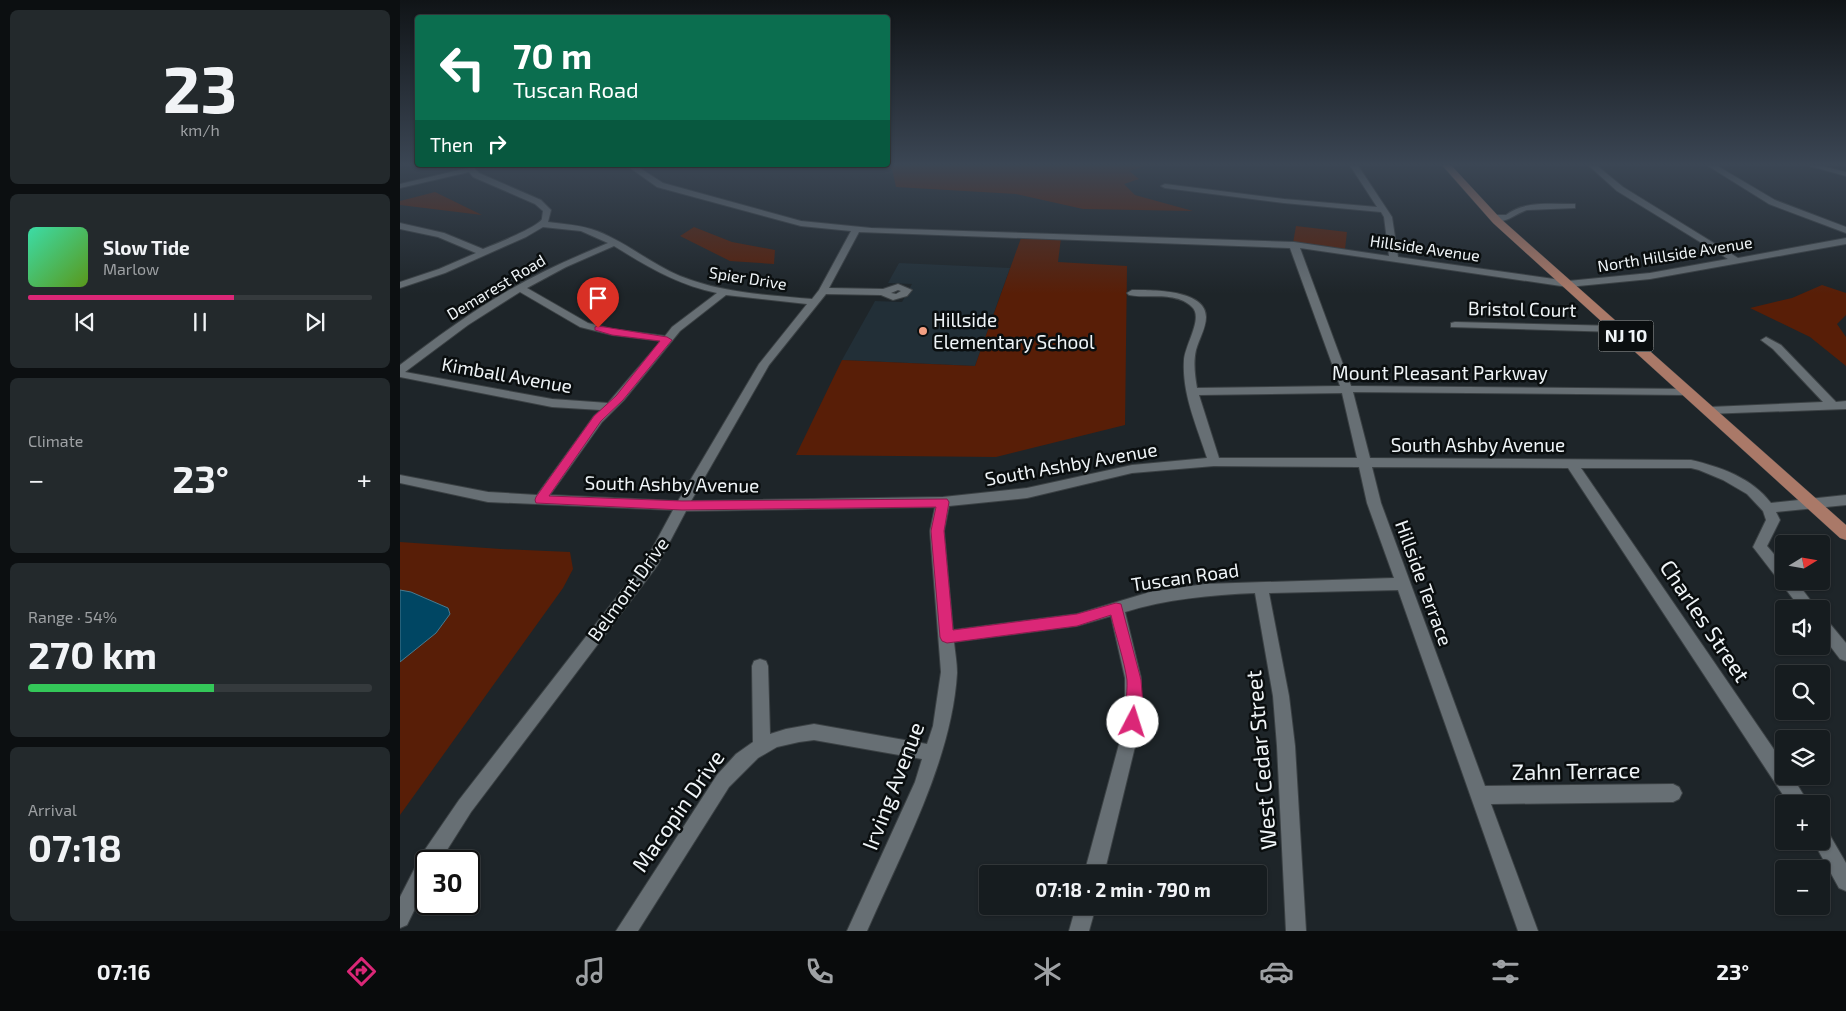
<!DOCTYPE html>
<html lang="en">
<head>
<meta charset="utf-8">
<style>
	body { margin:0; font-family:"Exo 2",sans-serif; background:#23292c; color:#f1f3f6; height:100vh; display:flex; flex-direction:column; font-size:19px; white-space:nowrap }
	* { box-sizing:border-box; margin:0 }
	p { font-size:16px; color:#9ea1a4 }
	.icon { flex:none; width:28px; height:28px; fill:none; stroke:currentColor; stroke-width:2; stroke-linecap:round; stroke-linejoin:round }
	.map { position:relative; flex:1; overflow:hidden }
	.drawer { display:flex; flex-direction:column; gap:10px; padding:10px; background:#0c0f11; width:400px }
	.drawer>* { flex:none }
	.banner { position:absolute; left:15px; top:15px; width:475px; height:152px; border-radius:5px; box-shadow:0 1px 4px #0004,0 0 0 1px #353a3d; background:#0b6e4f; color:#fff; overflow:hidden }
	.needle { width:32px; rotate:79deg }
	.buttons { position:absolute; left:1375px; top:535px; display:grid; gap:10px }
	.buttons a { display:grid; place-items:center; width:55px; height:55px; border-radius:5px; background:#161c1f; box-shadow:0 1px 4px #0004,0 0 0 1px #353a3d; font-size:25px }
	.speed { position:absolute; left:15px; top:850px; display:flex; gap:10px; font-size:25px; font-weight:700; text-align:center }
	.speed>* { display:grid; place-content:center; width:65px; height:65px; border-radius:50%; background:#161c1f; box-shadow:0 1px 4px #0004,0 0 0 1px #353a3d; line-height:1 }
	.speed .limit { border:2px solid #111; border-radius:8px; background:#fff; color:#111 }
	.pin { position:absolute; display:grid; place-items:center; width:42px; height:42px; color:#fff; margin:-51px -21px; border-radius:50% 50% 50% 0; rotate:-45deg; box-shadow:0 0 5px #0007 }
	.pin .icon { rotate:45deg }
	.me { position:absolute; width:55px; margin:-28px; rotate:5deg; stroke-linejoin:round; filter:drop-shadow(0 0 4px #0008) }
	.turn { display:flex; align-items:center; gap:18px; height:105px; padding:0 15px; font-size:22px }
	.turn .icon { width:65px; height:65px; stroke-width:2.5 }
	.turn b { display:block; font-size:35px; line-height:42px }
	.then { display:flex; align-items:center; height:48px; padding:0 15px; background:#0003; gap:10px; font-size:19px }
	.big { font-size:38px; font-weight:700; line-height:1.1 }
	.drawer .card { flex:1; display:flex; flex-direction:column; justify-content:center; gap:8px; min-width:0; padding:0 18px; border-radius:8px; background:#23292c }
	.drawer .dial { align-items:center; gap:0 }
	.dial b { font-size:65px; line-height:1 }
	.song { display:flex; align-items:center; gap:15px }
	.cover { width:60px; height:60px; border-radius:8px; background:linear-gradient(135deg,hsl(160 70% 55%),hsl(90 70% 35%)) }
	.played { height:5px; border-radius:2px; background:linear-gradient(90deg,#db2777 60%,#353a3d 60%) }
	.keys { display:flex; justify-content:space-around; direction:ltr }
	.heat { display:flex; justify-content:space-between; align-items:center; font-size:28px; direction:ltr }
	.charge { height:8px; border-radius:4px; background:linear-gradient(90deg,#34c759 54%,#353a3d 0) }
	.trip { position:absolute; left:579px; top:865px; width:288px; height:50px; border-radius:5px; background:#161c1f; box-shadow:0 1px 4px #0004,0 0 0 1px #353a3d; font-weight:700; line-height:50px; text-align:center }
	.tabs { display:flex; height:80px; justify-content:space-around; align-items:center; background:#090b0c; color:#9ea1a4 }
	.tabs .icon { width:35px; height:35px }
	.tabs .current { color:#db2777 }
	.tabs b { font-size:22px; color:#f1f3f6 }
	main { display:flex; flex:1; min-height:0 }
	.map>svg:first-child { display:block }
</style>
</head>
<body>
<main>
<section class="drawer">
<div class="card dial"><b>23</b><p>km/h</p></div>
<div class="card">
<div class="song"><i class="cover"></i><div><b>Slow Tide</b><p>Marlow</p></div></div>
<div class="played"></div>
<div class="keys"><svg class="icon" aria-label="previous" viewBox="0 0 24 24"><path d="M18 5L8 12l10 7zM5 5v14"/></svg><svg class="icon" aria-label="pause" viewBox="0 0 24 24"><path d="M8 5v14M16 5v14"/></svg><svg class="icon" aria-label="next" viewBox="0 0 24 24"><path d="M6 5l10 7-10 7zM19 5v14"/></svg></div>
</div>
<div class="card"><p>Climate</p>
<div class="heat"><a>−</a><b class="big">23°</b><a>+</a></div>
</div>
<div class="card"><p>Range · 54%</p><b class="big">270 km</b><div class="charge"></div></div>
<div class="card"><p>Arrival</p><b class="big">07:18</b></div>
</section>
<div class="map">
<svg width="1446" height="931" viewBox="0 0 1446 931">
	<rect width="100%" height="100%" fill="#1e2529"/>
	<path fill="#222f37" d="M499 263 610 268 575 366 442 360 475 301 502 302 512 284 488 283Z"/>
	<g fill="#581e07">
		<path d="M488 164H761L759 166H745L729 171 739 179 724 184 735 195 793 211 683 209 616 194 496 187 492 169 438 165Z"/>
		<path d="M35 192 82 215 0 205V201Z"/>
		<path d="M896 226 947 232 945 249 893 243Z"/>
		<path d="M294 227 332 242 375 250 374 264 330 261 280 236Z"/>
		<path d="M621 238H661L658 262 727 266 725 425 596 457 396 455 442 360 575 366Z"/>
		<path d="M1422 285 1446 293V315L1437 324 1446 337V366L1410 337 1350 308 1392 298Z"/>
		<path d="M0 542 101 549 170 552 173 569 163 588 0 815Z"/>
	</g>
	<path fill="#004663" stroke="#487a8f" d="M0 590 11 592 48 608 50 614 36 633 0 662Z"/>
	<g fill="none" stroke-linecap="round" stroke-linejoin="round">
		<defs>
			<g id="minor">
				<path d="M949 164H957L992 217 998 257 1168 281 1250 273 1328 259 1217 191 1187 164H1195L1223 187 1338 258 1446 238V244L1250 279 1168 287 900 248 951 386 1288 389 1294 392 1288 395 953 392 970 458 1291 460C1321 467 1352 478 1371 503L1446 495V505L1376 512 1380 520 1367 546 1384 566V581H1396L1417 609H1401L1353 547 1366 520 1363 511 1347 494 1323 480 1299 470 1291 468H1181L1384 764V776H1392L1409 804H1389L1168 468 972 467 981 503 1085 786 1273 784 1279 787 1282 793 1279 799 1273 802 1091 804 1138 931H1118L998 590 869 593 889 696 895 746 906 931H886L877 746 873 696 855 593C810 595 767 599 725 612L741 678V722L704 874H684L725 722V678L711 616 677 626 554 642C555 652 557 663 557 673 552 760 502 851 467 931H447L515 782 522 759 414 740 399 742 377 747 358 758 329 787 238 931H216L317 775 336 754 353 742 352 666 354 661 360 659 366 661 368 666 370 734 386 729 414 724 527 744 533 726 541 672 530 531 535 507 286 511 257 566 71 812 40 861H26V886L7 925 0 928V897L22 854 59 800 247 558 273 510 88 502 0 483V475L88 492 137 495 194 416 201 410 152 407 0 377V365C36 338 72 311 111 289 142 271 175 257 208 243L181 231 143 227 126 237 45 273 0 288V282L39 269 76 253 38 237 0 229V223L44 233 83 249C93 245 138 227 142 219 142 218 143 211 143 211L135 204 73 177 69 172 0 188V184L68 168V165H76L75 169 79 173 141 200 151 210 148 222C164 224 181 225 197 231 226 242 251 264 280 276 322 293 367 295 412 299L419 290 451 231 401 226 257 187 226 165H235L263 183 401 221 471 228 894 242 989 256 984 217 981 212 884 203 765 188 761 186 765 184 884 199 977 207ZM459 232 890 248 940 386 797 388C795 376 793 363 796 350 799 339 806 328 806 317 806 289 750 290 732 290L727 293 729 295C748 299 776 291 792 307 804 318 784 346 784 361 782 394 797 427 807 458L732 465 627 488 543 497 291 501 369 365 426 294 481 295 493 300 507 296 512 290 498 284 483 289 429 288ZM214 246C248 267 278 285 317 293L272 327 265 336 212 329 188 323 127 288 166 267ZM498 290 501 291 496 294 491 293ZM120 292 180 327 212 335 261 341 208 403 152 399 5 372 68 325ZM326 295 407 304 359 364 278 501 150 495 202 422 224 400 280 331ZM942 393 957 458H819L799 395ZM814 466 959 467 967 503 994 578 805 584 750 592 677 614 553 630 544 531 549 506 627 498 732 473Z"/>
				<path d="M1305 164H1314L1375 200 1446 227V233L1369 204Z"/>
				<path d="M1402 164H1414L1446 172V176Z"/>
				<path d="M1172 204H1175V208L1127 210C1114 214 1104 227 1090 218L1094 215H1106C1123 201 1150 204 1172 204Z"/>
				<path d="M1055 322 1218 326 1223 329 1218 332 1051 327V323Z"/>
				<path d="M1366 337 1381 345 1436 402 1446 401V409L1306 414 1304 411 1310 407 1423 402 1373 349 1361 340Z"/>
				<path d="M1421 617 1426 619 1446 643V661L1440 659 1421 634Z"/>
				<path d="M1421 830 1428 832 1446 863V891L1439 888 1413 841H1421Z"/>
				<path d="M676 906H696L689 931H669Z"/>
			</g>
			<path id="major" d="M1041 164H1050L1101 219 1446 525V540L1440 538 1093 223Z"/>
		</defs>
		<use href="#minor" stroke="#3b4144" stroke-width="2"/>
		<use href="#major" stroke="#3b4144" stroke-width="1"/>
		<use href="#minor" fill="#676f74" fill-rule="evenodd"/>
		<use href="#major" fill="#aa7968" fill-rule="evenodd"/>
	</g>
	<linearGradient id="sky" x2="0" y2="1"><stop stop-color="#101417"/><stop offset="0.56" stop-color="#3b4654"/><stop offset="1" stop-color="#3b4654" stop-opacity="0"/></linearGradient>
	<rect width="1446" height="294" fill="url(#sky)"/>
	<path fill="#db2777" stroke="#8e194d" d="M198 326 267 337 272 340 223 400 201 421 149 496 282 501 547 499 549 502 544 531 553 630 677 614 716 603 721 604 741 680 743 704 738 727 733 729 727 727C723 718 728 693 727 680 724 659 716 637 711 615L677 626 547 643 542 641 540 637 531 531 536 507 282 510 136 503 135 500 136 497 194 416 216 396 260 341 212 335 195 330V327Z"/>
	<circle fill="#f39f82" stroke="#0a0e0f" stroke-width="2" cx="523" cy="331" r="5"/>
	<g text-anchor="middle" stroke-width="5" stroke-linejoin="round" paint-order="stroke">
		<g font-size="16" fill="#eff4f7" stroke="#0a0e0f">
			<text transform="translate(1025 248) rotate(8)" y="6">Hillside Avenue</text>
			<text transform="translate(1275 254) rotate(-9)" y="6">North Hillside Avenue</text>
			<text transform="translate(348 278) rotate(9)" y="6">Spier Drive</text>
			<text transform="translate(96 287) rotate(-31)" y="6">Demarest Road</text>
		</g>
		<rect fill="#0a0e0f" stroke="#aaafb1" stroke-width="1" x="1198.5" y="320.5" width="55" height="31" rx="4"/>
		<g font-size="18" font-weight="bold" fill="#eff4f7">
			<text x="1226" y="342">NJ 10</text>
		</g>
		<g font-size="19" fill="#eff4f7" stroke="#0a0e0f">
			<text transform="translate(1122 309) rotate(1)" y="7">Bristol Court</text>
			<text x="1040" y="380">Mount Pleasant Parkway</text>
			<text transform="translate(107 375) rotate(10)" y="7">Kimball Avenue</text>
			<text x="1078" y="452">South Ashby Avenue</text>
			<text transform="translate(671 464) rotate(-10)" y="7">South Ashby Avenue</text>
			<text transform="translate(272 484) rotate(1)" y="7">South Ashby Avenue</text>
			<text transform="translate(785 577) rotate(-8)" y="7">Tuscan Road</text>
			<text transform="translate(1024 583) rotate(70)" y="7">Hillside Terrace</text>
			<text transform="translate(228 589) rotate(-54)" y="7">Belmont Drive</text>
		</g>
		<g font-size="19" fill="#eff4f7" stroke="#0a0e0f" text-anchor="start">
			<text x="533" y="327">Hillside<tspan x="533" dy="22">Elementary School</tspan></text>
		</g>
		<g font-size="22" fill="#eff4f7" stroke="#0a0e0f">
			<text transform="translate(1305 621) rotate(56)" y="8">Charles Street</text>
			<text transform="translate(861 760) rotate(-95)" y="8">West Cedar Street</text>
			<text transform="translate(1176 771) rotate(-1)" y="8">Zahn Terrace</text>
			<text transform="translate(493 786) rotate(-69)" y="8">Irving Avenue</text>
			<text transform="translate(278 811) rotate(-55)" y="8">Macopin Drive</text>
		</g>
	</g>
</svg>
<div class="buttons">
<a><svg class="needle" viewBox="-14 -14 28 28"><path d="M0-13l5 13h-10z" fill="#e53935"/><path d="M0 13l5-13h-10z" fill="#9ea1a4"/></svg></a>
<a><svg class="icon" aria-label="sound" viewBox="0 0 24 24"><path d="M4 9h4l5-4v14l-5-4H4zM17 9q2 3 0 6"/></svg></a>
<a><svg class="icon" aria-label="search" viewBox="0 0 24 24"><circle cx="10" cy="10" r="6"/><path d="M15 15l6 6"/></svg></a>
<a><svg class="icon" aria-label="layers" viewBox="0 0 24 24"><path d="M12 4l9 5-9 5-9-5zM3 14l9 5 9-5"/></svg></a>
<a>+</a>
<a>−</a>
</div>
<div class="speed"><div class="limit">30</div></div>
<div class="pin" style="left:198px;top:328px;background:#d93025"><svg class="icon" aria-label="arrive" viewBox="0 0 24 24"><path d="M6 21V4h12l-3 4 3 4H6"/></svg></div>
<svg class="me" style="left:733px;top:722px" viewBox="-20 -20 40 40"><circle r="19" fill="#fff"/><path d="M0-13L10 11 0 6-10 11z" fill="#db2777"/></svg>
<div class="trip">07:18 · 2 min · 790 m</div>
<div class="banner">
<div class="turn"><svg class="icon" aria-label="left" viewBox="0 0 24 24"><path d="M17 20v-9H6M10 6l-5 5 5 5"/></svg><div><b>70 m</b>Tuscan Road</div></div>
<div class="then">Then<svg class="icon" aria-label="right" viewBox="0 0 24 24"><path d="M7 20v-9h11M14 6l5 5-5 5"/></svg></div>
</div>
</div>
</main>
<nav class="tabs">
<b>07:16</b>
<svg class="icon current" aria-label="directions" viewBox="0 0 24 24"><path d="M12 3l9 9-9 9-9-9zM9 14v-3h6M13 9l2 2-2 2"/></svg>
<svg class="icon" aria-label="music" viewBox="0 0 24 24"><path d="M9 18V5l10-2v13"/><circle cx="6" cy="18" r="3"/><circle cx="16" cy="16" r="3"/></svg>
<svg class="icon" aria-label="phone" viewBox="0 0 24 24"><path d="M5 4h4l2 5-3 2q2 4 5 5l2-3 5 2v4C11 20 4 13 5 4z"/></svg>
<svg class="icon" aria-label="climate" viewBox="0 0 24 24"><path d="M12 3v18M4 7l16 10M4 17L20 7"/></svg>
<svg class="icon" aria-label="car" viewBox="0 0 24 24"><path d="M5 17H2v-5l4-1 3-4h7l3 4 3 1v5h-3M9 17h6M6 11h13"/><circle cx="7" cy="17" r="2"/><circle cx="17" cy="17" r="2"/></svg>
<svg class="icon" aria-label="filters" viewBox="0 0 24 24"><path d="M4 7h16M4 17h16"/><circle cx="9" cy="7" r="2"/><circle cx="15" cy="17" r="2"/></svg>
<b>23°</b>
</nav>
</body>
</html>
